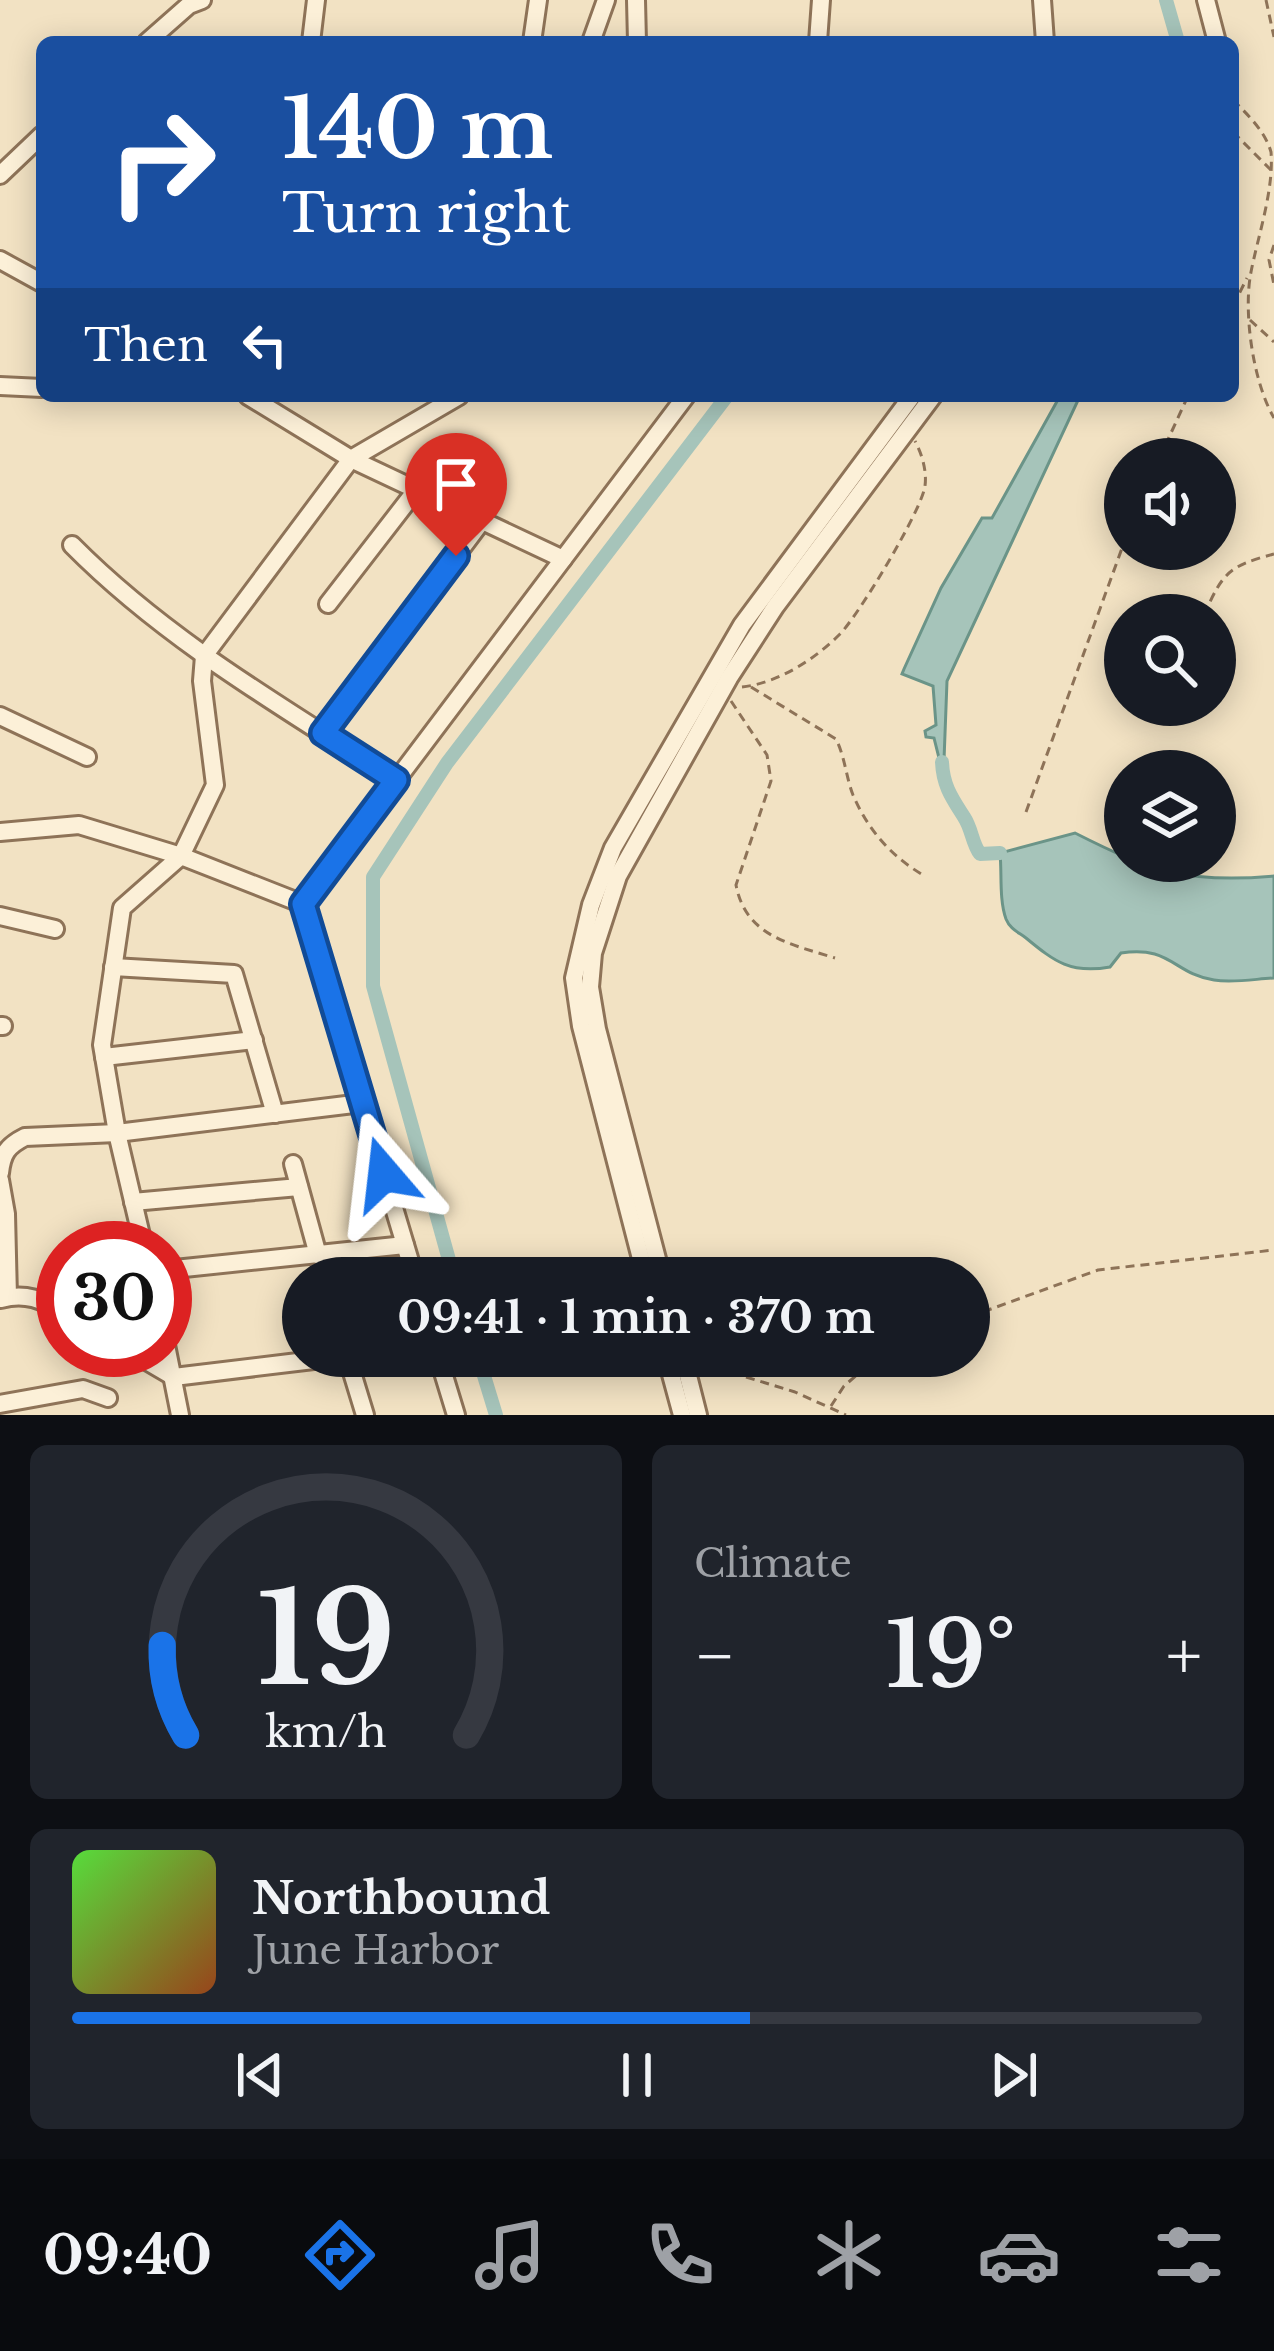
<!DOCTYPE html>
<html lang="en">
<head>
<meta charset="utf-8">
<style>
	body { margin:0; font-family:"Libre Baskerville",serif; background:#20242c; color:#f1f3f6; height:100vh; display:flex; flex-direction:column; font-size:45px; white-space:nowrap }
	* { box-sizing:border-box; margin:0 }
	p { font-size:39px; color:#9ea1a6 }
	.icon { flex:none; width:66px; height:66px; fill:none; stroke:currentColor; stroke-width:2; stroke-linecap:round; stroke-linejoin:round }
	.map { position:relative; height:1415px; overflow:hidden }
	.sheet { display:flex; flex-direction:column; gap:30px; padding:30px; background:#0d0f14; flex:1 }
	.sheet>* { flex:none }
	.hud { position:absolute; left:36px; top:36px; width:1203px; height:366px; border-radius:18px; box-shadow:0 6px 30px #0003; background:#1a4fa0; color:#fff; overflow:hidden }
	.buttons { position:absolute; left:1104px; top:438px; display:grid; gap:24px }
	.buttons a { display:grid; place-items:center; width:132px; height:132px; border-radius:50%; background:#171b24; box-shadow:0 6px 30px #0003; font-size:60px }
	.speed { position:absolute; left:36px; top:1221px; display:flex; gap:24px; font-size:60px; font-weight:700; text-align:center }
	.speed>* { display:grid; place-content:center; width:156px; height:156px; border-radius:50%; background:#171b24; box-shadow:0 6px 30px #0003; line-height:1 }
	.speed .limit { border:18px solid #d22; background:#fff; color:#111 }
	.pin { position:absolute; display:grid; place-items:center; width:102px; height:102px; color:#fff; margin:-123px -51px; border-radius:50% 50% 50% 0; rotate:-45deg; box-shadow:0 0 12px #0007 }
	.pin .icon { rotate:45deg }
	.me { position:absolute; width:132px; margin:-66px; rotate:343deg; stroke-linejoin:round; filter:drop-shadow(0 0 9px #0008) }
	.turn { display:flex; align-items:center; gap:42px; height:252px; padding:0 48px; font-size:54px }
	.turn .icon { width:156px; height:156px; stroke-width:2.5 }
	.turn b { display:block; font-size:84px; line-height:102px }
	.then { display:flex; align-items:center; height:114px; padding:0 48px; background:#0003; gap:24px; font-size:45px }
	.big { font-size:90px; font-weight:700; line-height:1.1 }
	.sheet .widget { flex:1; display:flex; flex-direction:column; justify-content:center; gap:18px; min-width:0; padding:0 42px; border-radius:18px; background:#20242c }
	.sheet .dial { align-items:center; gap:0 }
	.dial svg { height:312px; overflow:visible; fill:none; stroke:#363941; stroke-width:7; stroke-linecap:round; text-anchor:middle }
	.dial text { fill:#f1f3f6; stroke:none }
	.song { display:flex; align-items:center; gap:36px }
	.cover { width:144px; height:144px; border-radius:18px; background:linear-gradient(135deg,hsl(110 70% 55%),hsl(20 70% 35%)) }
	.played { height:12px; border-radius:6px; background:linear-gradient(90deg,#1a73e8 60%,#363941 60%) }
	.keys { display:flex; justify-content:space-around; direction:ltr }
	.heat { display:flex; justify-content:space-between; align-items:center; font-size:66px; direction:ltr }
	.sheet .tiles { flex:1; display:grid; gap:30px; grid-template-columns:1fr 1fr }
	.widget:last-child { grid-column:span 2 }
	.trip { position:absolute; left:282px; top:1257px; width:708px; height:120px; border-radius:60px; background:#171b24; box-shadow:0 6px 30px #0003; font-weight:700; line-height:120px; text-align:center }
	.dock { display:flex; height:192px; justify-content:space-around; align-items:center; background:#090b0e; color:#9ea1a6 }
	.dock .icon { width:84px; height:84px }
	.dock .on { color:#1a73e8 }
	.dock b { font-size:54px; color:#f1f3f6 }
	.map>svg:first-child { display:block }
</style>
</head>
<body>
<div class="map">
<svg width="1274" height="1415" viewBox="0 0 1274 1415">
	<rect width="100%" height="100%" fill="#f2e2c3"/>
	<g fill="#a6c4ba" stroke="#6b9488" stroke-width="3">
		<path d="M1060 396H1080L947 681 944 760 940 762 934 738 926 737 925 731 936 725 933 686 902 674 904 669 941 588 982 518H992Z"/>
		<path d="M1075 833C1150 871 1187 884 1274 876V978C1255 979 1233 983 1214 980 1174 974 1170 945 1121 953L1110 967C1071 974 1055 962 1026 938 1018 932 1010 929 1006 919 999 900 1002 873 1000 853Z"/>
	</g>
	<g fill="none" stroke-linecap="round" stroke-linejoin="round">
		<g stroke="#a6c4ba" stroke-width="14">
			<path d="M1166 0 1178 42"/>
			<path d="M942 762C943 786 952 798 964 817 972 829 972 843 980 854L1000 853"/>
			<path d="M454 1278 373 986V877L447 763 727 396"/>
			<path d="M478 1356 496 1415"/>
		</g>
		<defs>
			<g id="minor">
				<path d="M636 0 637 42"/>
				<path d="M1042 0 1045 42"/>
				<path d="M1206 0 1217 42"/>
				<path d="M147 42 189 5 202 0"/>
				<path d="M311 42 316 0"/>
				<path d="M532 42 538 0"/>
				<path d="M591 42 606 0"/>
				<path d="M818 42 821 0"/>
				<path d="M0 175 42 135"/>
				<path d="M0 260 42 283"/>
				<path d="M0 386 42 388"/>
				<path d="M248 396 351 459 563 559"/>
				<path d="M72 545C166 640 284 708 396 780"/>
				<path d="M328 604 451 445"/>
				<path d="M0 716 87 757"/>
				<path d="M323 733 482 521"/>
				<path d="M0 832 79 825 181 856 303 904"/>
				<path d="M0 916 55 929"/>
				<path d="M113 967 234 974 275 1114"/>
				<path d="M0 1026H3"/>
				<path d="M104 1057 254 1040"/>
				<path d="M293 1164 318 1255"/>
				<path d="M0 1173C2 1154 7 1146 25 1137L117 1133 362 1103"/>
				<path d="M0 1180 6 1214 8 1297"/>
				<path d="M133 1202 299 1187"/>
				<path d="M144 1248 117 1133 102 1045 122 908 181 856 215 785 202 681 204 656 351 459 459 396"/>
				<path d="M165 1270 405 1245"/>
				<path d="M415 1278 303 904 686 396"/>
				<path d="M646 1278 581 1026 574 978 591 905 613 848 742 625 912 396"/>
				<path d="M662 1278 597 1029 590 987 593 953 618 876 729 678 775 607 933 396"/>
				<path d="M1 1299C26 1292 42 1300 63 1312"/>
				<path d="M165 1340 180 1415"/>
				<path d="M128 1350 174 1377 347 1356 365 1415"/>
				<path d="M438 1356 456 1415"/>
				<path d="M666 1356 682 1415"/>
				<path d="M683 1356 698 1415"/>
				<path d="M0 1404 83 1389 108 1398"/>
			</g>
		</defs>
		<use href="#minor" stroke="#8e7358" stroke-width="22"/>
		<g stroke="#8e7358" stroke-width="3" stroke-dasharray="9 6" stroke-linecap="butt">
			<path d="M1266 0 1274 37"/>
			<path d="M1233 100C1248 115 1265 131 1271 152 1274 190 1258 236 1251 272 1243 312 1253 382 1274 418"/>
			<path d="M1233 132 1271 170"/>
			<path d="M1274 245 1269 260 1274 285"/>
			<path d="M1233 306 1247 278"/>
			<path d="M1250 320 1274 342"/>
			<path d="M1159 459 1188 396"/>
			<path d="M1204 615C1223 572 1229 566 1274 554"/>
			<path d="M742 687C778 683 814 660 840 634 858 616 922 510 925 486 927 471 922 454 915 441"/>
			<path d="M751 687 836 739C845 757 846 777 853 795 868 830 891 856 923 875"/>
			<path d="M731 701 767 755 771 781 736 885C746 937 791 944 835 958"/>
			<path d="M1164 710 1166 705"/>
			<path d="M1026 812 1125 540"/>
			<path d="M969 1317 1098 1270 1274 1250"/>
			<path d="M746 1377 795 1392 846 1415"/>
			<path d="M831 1406 844 1386 879 1356"/>
		</g>
		<use href="#minor" stroke="#fcf0d8" stroke-width="16"/>
	</g>
	<g fill="none" stroke-linecap="round" stroke-linejoin="round">
		<defs>
			<path id="route" d="M384 1174 303 904 396 780 323 733 456 556"/>
		</defs>
		<use href="#route" stroke="#114b97" stroke-width="30"/>
		<use href="#route" stroke="#1a73e8" stroke-width="21"/>
	</g>
</svg>
<div class="buttons">
<a><svg class="icon" aria-label="sound" viewBox="0 0 24 24"><path d="M4 9h4l5-4v14l-5-4H4zM17 9q2 3 0 6"/></svg></a>
<a><svg class="icon" aria-label="search" viewBox="0 0 24 24"><circle cx="10" cy="10" r="6"/><path d="M15 15l6 6"/></svg></a>
<a><svg class="icon" aria-label="layers" viewBox="0 0 24 24"><path d="M12 4l9 5-9 5-9-5zM3 14l9 5 9-5"/></svg></a>
</div>
<div class="speed"><div class="limit">30</div></div>
<div class="pin" style="left:456px;top:556px;background:#d93025"><svg class="icon" aria-label="arrive" viewBox="0 0 24 24"><path d="M6 21V4h12l-3 4 3 4H6"/></svg></div>
<svg class="me" style="left:384px;top:1174px" viewBox="-20 -20 40 40"><path d="M0-17L14 15 0 8-14 15z" fill="#1a73e8" stroke="#fff" stroke-width="4"/></svg>
<div class="trip">09:41 · 1 min · 370 m</div>
<div class="hud">
<div class="turn"><svg class="icon" aria-label="right" viewBox="0 0 24 24"><path d="M7 20v-9h11M14 6l5 5-5 5"/></svg><div><b>140 m</b>Turn right</div></div>
<div class="then">Then<svg class="icon" aria-label="left" viewBox="0 0 24 24"><path d="M17 20v-9H6M10 6l-5 5 5 5"/></svg></div>
</div>
</div>
<section class="sheet">
<div class="tiles">
<div class="widget dial"><svg viewBox="0 0 100 80">
<path d="M14 69A42 42 0 1 1 86 69"/>
<path d="M14 69A42 42 0 0 1 8 46" stroke="#1a73e8"/>
<text x="50" y="56" font-size="32" font-weight="700">19</text>
<text x="50" y="72" font-size="11">km/h</text>
</svg></div>
<div class="widget"><p>Climate</p>
<div class="heat"><a>−</a><b class="big">19°</b><a>+</a></div>
</div>
<div class="widget">
<div class="song"><i class="cover"></i><div><b>Northbound</b><p>June Harbor</p></div></div>
<div class="played"></div>
<div class="keys"><svg class="icon" aria-label="previous" viewBox="0 0 24 24"><path d="M18 5L8 12l10 7zM5 5v14"/></svg><svg class="icon" aria-label="pause" viewBox="0 0 24 24"><path d="M8 5v14M16 5v14"/></svg><svg class="icon" aria-label="next" viewBox="0 0 24 24"><path d="M6 5l10 7-10 7zM19 5v14"/></svg></div>
</div>
</div>
</section>
<nav class="dock">
<b>09:40</b>
<svg class="icon on" aria-label="directions" viewBox="0 0 24 24"><path d="M12 3l9 9-9 9-9-9zM9 14v-3h6M13 9l2 2-2 2"/></svg>
<svg class="icon" aria-label="music" viewBox="0 0 24 24"><path d="M9 18V5l10-2v13"/><circle cx="6" cy="18" r="3"/><circle cx="16" cy="16" r="3"/></svg>
<svg class="icon" aria-label="phone" viewBox="0 0 24 24"><path d="M5 4h4l2 5-3 2q2 4 5 5l2-3 5 2v4C11 20 4 13 5 4z"/></svg>
<svg class="icon" aria-label="climate" viewBox="0 0 24 24"><path d="M12 3v18M4 7l16 10M4 17L20 7"/></svg>
<svg class="icon" aria-label="car" viewBox="0 0 24 24"><path d="M5 17H2v-5l4-1 3-4h7l3 4 3 1v5h-3M9 17h6M6 11h13"/><circle cx="7" cy="17" r="2"/><circle cx="17" cy="17" r="2"/></svg>
<svg class="icon" aria-label="filters" viewBox="0 0 24 24"><path d="M4 7h16M4 17h16"/><circle cx="9" cy="7" r="2"/><circle cx="15" cy="17" r="2"/></svg>
</nav>
</body>
</html>
